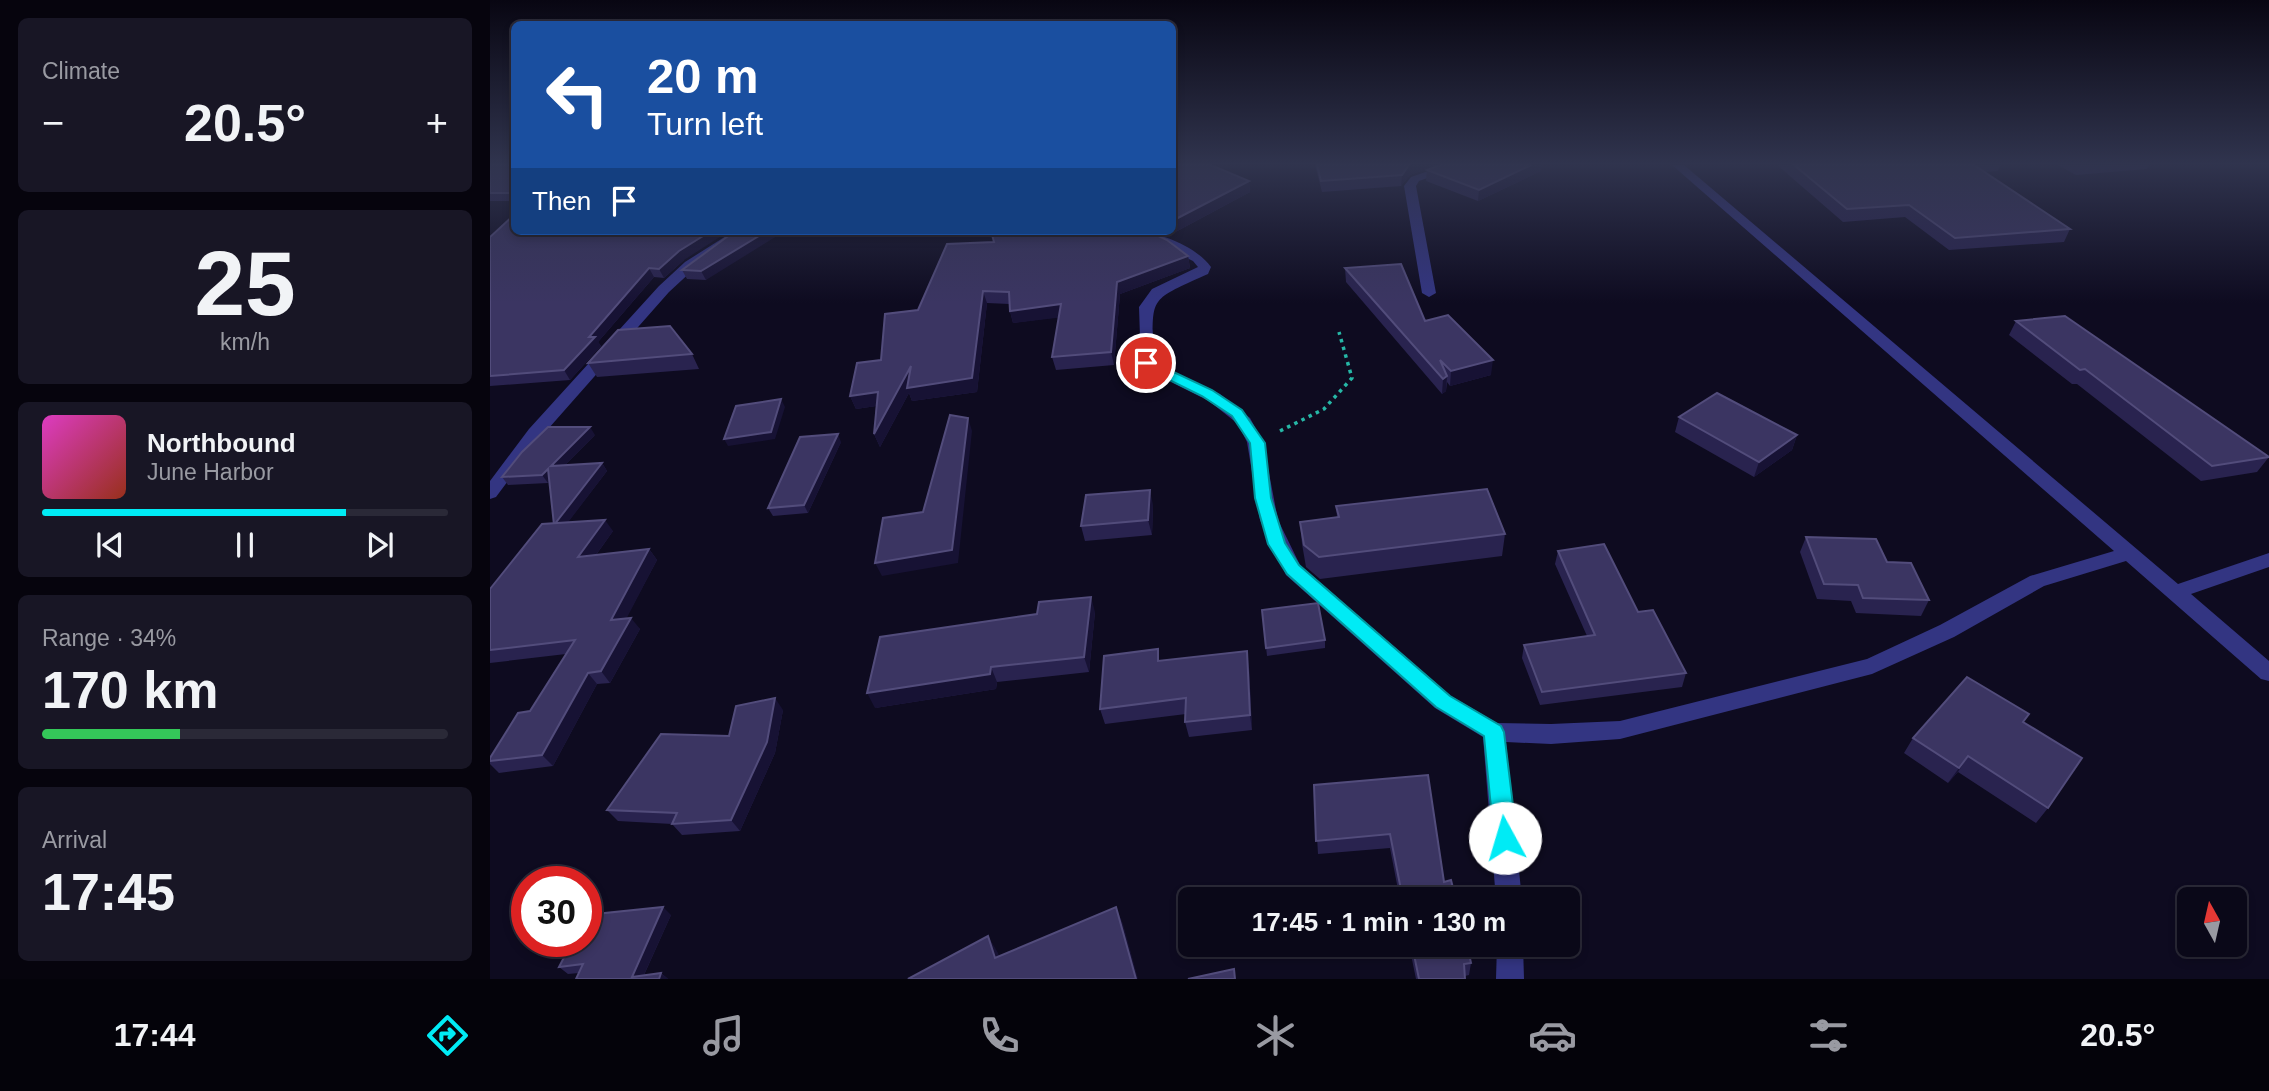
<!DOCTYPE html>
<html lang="en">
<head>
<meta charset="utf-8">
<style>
	body { margin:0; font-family:Helvetica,sans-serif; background:#181625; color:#f1f3f6; height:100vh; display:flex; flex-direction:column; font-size:26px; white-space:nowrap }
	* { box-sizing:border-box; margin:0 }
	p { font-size:23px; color:#999aa2 }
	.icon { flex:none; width:38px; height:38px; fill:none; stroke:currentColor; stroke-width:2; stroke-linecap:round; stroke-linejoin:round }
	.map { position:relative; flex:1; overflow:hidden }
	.panel { display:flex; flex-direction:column; gap:18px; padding:18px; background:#06040d; width:490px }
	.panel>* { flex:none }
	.guide { position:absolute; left:21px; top:21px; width:665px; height:214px; border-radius:10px; box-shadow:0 4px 10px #0003,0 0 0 2px #2a2937; background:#1a4fa0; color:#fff; overflow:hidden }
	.needle { width:46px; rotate:352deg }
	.fabs { position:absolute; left:1687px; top:887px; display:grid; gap:14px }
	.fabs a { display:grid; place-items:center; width:70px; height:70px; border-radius:10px; background:#0a0818; box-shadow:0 4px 10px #0003,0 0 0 2px #2a2937; font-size:35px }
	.speed { position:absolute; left:21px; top:866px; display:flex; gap:14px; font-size:35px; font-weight:700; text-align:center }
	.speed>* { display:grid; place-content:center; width:91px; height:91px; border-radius:50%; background:#0a0818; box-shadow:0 4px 10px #0003,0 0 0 2px #2a2937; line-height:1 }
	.speed .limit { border:10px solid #d22; background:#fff; color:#111 }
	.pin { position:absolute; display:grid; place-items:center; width:60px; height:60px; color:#fff; margin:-30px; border:4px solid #fff; border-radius:50%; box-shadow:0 2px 7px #0007 }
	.me { position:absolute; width:77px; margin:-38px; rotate:354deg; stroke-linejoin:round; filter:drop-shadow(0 0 5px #0008) }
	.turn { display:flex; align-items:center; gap:24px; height:147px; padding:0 21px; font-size:32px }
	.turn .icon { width:91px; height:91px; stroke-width:2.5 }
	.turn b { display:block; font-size:49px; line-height:60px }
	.then { display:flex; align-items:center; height:66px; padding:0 21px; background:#0003; gap:14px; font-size:26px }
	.big { font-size:52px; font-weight:600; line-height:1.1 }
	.panel .widget { flex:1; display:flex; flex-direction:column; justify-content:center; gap:10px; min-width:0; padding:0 24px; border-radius:10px; background:#181625 }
	.panel .dial { align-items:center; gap:0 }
	.dial b { font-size:91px; line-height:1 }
	.song { display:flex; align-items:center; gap:21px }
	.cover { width:84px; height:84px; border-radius:10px; background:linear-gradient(135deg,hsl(310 70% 55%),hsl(10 70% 35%)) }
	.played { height:7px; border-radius:4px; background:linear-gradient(90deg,#00ebf5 75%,#2a2937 75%) }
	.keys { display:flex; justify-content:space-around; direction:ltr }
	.heat { display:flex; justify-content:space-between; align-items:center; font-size:38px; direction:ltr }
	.charge { height:10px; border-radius:5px; background:linear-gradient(90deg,#34c759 34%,#2a2937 0) }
	.trip { position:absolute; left:688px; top:887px; width:402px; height:70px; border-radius:10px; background:#0a0818; box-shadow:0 4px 10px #0003,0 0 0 2px #2a2937; font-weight:600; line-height:70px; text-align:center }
	.tabs { display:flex; height:112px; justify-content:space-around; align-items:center; background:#04030a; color:#999aa2 }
	.tabs .icon { width:49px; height:49px }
	.tabs .active { color:#00ebf5 }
	.tabs b { font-size:32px; color:#f1f3f6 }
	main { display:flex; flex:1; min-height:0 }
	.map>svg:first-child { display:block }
</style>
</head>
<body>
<main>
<section class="panel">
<div class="widget"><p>Climate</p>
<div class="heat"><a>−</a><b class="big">20.5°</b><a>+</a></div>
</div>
<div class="widget dial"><b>25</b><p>km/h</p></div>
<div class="widget">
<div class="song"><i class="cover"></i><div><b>Northbound</b><p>June Harbor</p></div></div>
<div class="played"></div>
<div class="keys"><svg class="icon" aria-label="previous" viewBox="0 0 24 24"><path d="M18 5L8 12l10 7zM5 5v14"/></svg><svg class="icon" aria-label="pause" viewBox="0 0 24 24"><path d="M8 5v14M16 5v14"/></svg><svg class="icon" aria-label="next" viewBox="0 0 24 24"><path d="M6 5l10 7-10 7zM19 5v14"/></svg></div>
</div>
<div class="widget"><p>Range · 34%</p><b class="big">170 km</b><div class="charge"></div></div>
<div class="widget"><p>Arrival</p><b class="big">17:45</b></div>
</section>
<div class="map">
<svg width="1779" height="979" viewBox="0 0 1779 979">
	<rect width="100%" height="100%" fill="#0e0b20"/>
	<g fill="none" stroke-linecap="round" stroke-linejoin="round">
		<path stroke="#26b7a6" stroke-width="3.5" stroke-dasharray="3.5 4.5" stroke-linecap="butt" d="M790 431 834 409 862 378 849 332"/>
		<g fill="#333582" fill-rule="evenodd">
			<path d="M956 165H973L929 181 926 186 946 293 939 297 932 293 914 186 921 177Z"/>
			<path d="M1182 165H1194L1688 584 1779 553V567L1701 594 1779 661V681L1771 679 1636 561 1554 586 1464 637 1382 674 1130 739 1061 744 1016 742 1032 900H1006L993 737 945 708 796 575 770 520 757 442 748 424 719 401 651 367 649 307 662 289 708 267 703 261 642 231C667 231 706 246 721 267L718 274C656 302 663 295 663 362L730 394 760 418 773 442 788 520 810 565 961 696 1007 723 1061 724 1130 721 1377 659 1450 625 1540 576 1624 551Z"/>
			<path d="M244 231H258L205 268 179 292 51 437 6 497 0 499V481L39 429 169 286 195 262Z"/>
			<path d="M1007 945H1033L1034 979H1006Z"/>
		</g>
	</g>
	<g fill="#29234f">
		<rect x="0" y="165" width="24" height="36"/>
		<path d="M825 165H947L920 175 911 186 832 192Z"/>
		<path d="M950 165H1052L1051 171 988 201 936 181 937 170Z"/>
		<path d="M1287 165H1510L1508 171 1494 172 1580 229 1574 242 1459 250 1415 217 1353 222Z"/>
		<path d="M1568 165H1659L1657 169 1586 175Z"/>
		<path d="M759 181 760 192 678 236 662 233 698 256 700 268 630 294 624 365 566 370 562 357 569 317 523 323 520 311 519 304 497 303 487 392 422 401 419 393 390 447 384 434 386 406 366 409 360 396 391 360 428 310 504 242 501 231H682Z"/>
		<path d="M245 231 216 280 197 279 192 270Z"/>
		<path d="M0 237 194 260 174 278 164 277 108 342 111 346 80 380 0 386Z"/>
		<path d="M855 268 935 321 1001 375 960 386 957 382 956 391 952 394 856 282Z"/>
		<path d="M1526 321 1779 457 1767 472 1711 481 1587 384H1582L1519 335Z"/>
		<path d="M202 354 209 369 107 377 98 363Z"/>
		<path d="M1189 417 1307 435 1302 450 1264 477 1185 432Z"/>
		<path d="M105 435 75 465 112 463 117 471 77 523 123 531 106 555 159 549 167 560 136 618 150 629 120 683 107 684 63 766 9 773 0 764V758L40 711 76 654 0 663V589L64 524 60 481 58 483 18 485 12 477Z"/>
		<path d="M351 442 318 513 283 516 278 508Z"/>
		<path d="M663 505 662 535 595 541 591 526Z"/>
		<path d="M846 506 1015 534 1012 556 830 579 816 567 812 544 810 522 847 517Z"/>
		<path d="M1316 537 1397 562 1439 600 1431 616 1366 613 1361 601 1327 599 1310 552Z"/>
		<path d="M1068 551 1148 612 1196 673 1192 687 1050 705 1032 658 1034 645 1097 636 1065 564Z"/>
		<path d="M772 610 835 640V648L777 656Z"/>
		<path d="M605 612 599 672 507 682 506 689 385 708Z"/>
		<path d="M671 660 759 667 762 730 699 737 695 722 696 714 615 724 610 709Z"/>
		<path d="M293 710 285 753 250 831 192 835 182 824 128 821 117 810 239 736Z"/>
		<path d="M1533 723 1558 808 1546 823 1468 772 1458 783 1414 753 1423 738Z"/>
		<path d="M938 775 954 882 966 900H910L900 848 828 854 824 785Z"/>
		<path d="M181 915 154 975 171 973 178 979H86L89 973 78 974 69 967Z"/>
		<path d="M919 945H977L981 963 979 975 975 976V979H926Z"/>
	</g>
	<g fill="#171234">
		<path d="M919 165H947L920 175 911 186 912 175Z"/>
		<path d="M1041 165H1052L1051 171 988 201 989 190Z"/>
		<path d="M759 181 760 192 678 236 677 231H682V221Z"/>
		<path d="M221 231H239L194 260 174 278 169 269 189 251Z"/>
		<path d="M277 231H295L216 280 211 271Z"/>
		<path d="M698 256 700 268 630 294 624 365 621 352 627 282Z"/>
		<path d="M159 268 164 277 108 342 111 346 80 380 74 370 99 337Z"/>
		<path d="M493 291 497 303 487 392 422 401 419 393 390 447 384 434 421 366Z"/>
		<path d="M571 304 574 317 523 323 520 311Z"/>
		<path d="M1003 360 1001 375 960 386 961 371Z"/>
		<path d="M957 376 956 391 952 394 953 379Z"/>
		<path d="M388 392 393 405 366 409 360 396Z"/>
		<path d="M291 399 295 407 285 439 238 446 234 439Z"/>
		<path d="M478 418 482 431 468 563 392 576 385 563 462 550Z"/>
		<path d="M100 427 105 435 66 474 61 466Z"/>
		<path d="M348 434 351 442 318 513 314 505Z"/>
		<path d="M1307 435 1302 450 1264 477 1269 462Z"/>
		<path d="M112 463 117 471 70 533 64 525Z"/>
		<path d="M58 469 64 476 58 483 52 475Z"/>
		<path d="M660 490 663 505 662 535 658 520Z"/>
		<path d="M115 520 123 531 96 569 88 557Z"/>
		<path d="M159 549 167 560 130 631 121 620Z"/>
		<path d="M601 597 605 612 599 672 594 657Z"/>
		<path d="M141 618 150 629 120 683 111 671Z"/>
		<path d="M757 651 759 667 762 730 760 715Z"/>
		<path d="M501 667 507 682 506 689 385 708 377 693Z"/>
		<path d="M98 673 107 684 63 766 52 755Z"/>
		<path d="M285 698 293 710 285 753 250 831 241 820Z"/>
		<path d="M1478 756 1468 772 1458 783 1469 768Z"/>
		<path d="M173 907 181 915 152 979 142 977Z"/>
		<path d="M626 907 633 924 648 979H646Z"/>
		<path d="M498 936 508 953 515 975 505 958Z"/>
		<path d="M171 973 178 979H169Z"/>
	</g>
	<g fill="#3b3562" stroke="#524c7b" stroke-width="2">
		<rect x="0" y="165" width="24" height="28"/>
		<path d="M682 165H721L759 181 682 221Z"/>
		<path d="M827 165H919L912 175 831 181Z"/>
		<path d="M950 165H1041L989 190 937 170Z"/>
		<path d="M1304 165H1484L1580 229 1465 238 1419 205 1357 209Z"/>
		<path d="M24 215V231H221L189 251 169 269 159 268 99 337H105L74 370 0 376V237Z"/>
		<path d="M245 231H277L211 271 192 270Z"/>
		<path d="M501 231H658L677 240 698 256 627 282 621 352 562 357 571 304 520 311 519 292 493 291 482 378 417 388 421 366 384 434 388 392 360 396 367 363 391 360 395 314 428 310 457 244 504 242Z"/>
		<path d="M911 264 935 321 958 315 1003 360 961 371 950 360 957 376 953 379 855 268Z"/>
		<path d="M1575 316 1779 457 1722 466 1595 369 1590 370 1526 321Z"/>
		<path d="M180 326 202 354 98 363 128 330Z"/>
		<path d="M1227 393 1307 435 1269 462 1189 417Z"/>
		<path d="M291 399 281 432 234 439 246 406Z"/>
		<path d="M460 415 478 418 462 550 385 563 393 518 433 512Z"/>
		<path d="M58 427H100L61 466 112 463 64 525 58 469 52 475 12 477 32 452Z"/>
		<path d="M348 434 314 505 278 508 310 437Z"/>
		<path d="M997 489 1015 534 829 557 814 545 810 522 849 517 846 506Z"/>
		<path d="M660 490 658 520 591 526 596 495Z"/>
		<path d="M115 520 88 557 159 549 121 620 141 618 111 671 98 673 52 755 0 761V758L28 713 40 711 85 640 0 650V589L52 524Z"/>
		<path d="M1316 537 1386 539 1397 562 1421 563 1439 600 1373 598 1368 585 1334 584Z"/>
		<path d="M1114 544 1148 612 1163 610 1196 673 1052 692 1034 645 1105 635 1068 551Z"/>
		<path d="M601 597 594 657 501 667 500 674 377 693 390 637 547 614 549 602Z"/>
		<path d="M828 603 835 640 776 648 772 610Z"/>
		<path d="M668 649V661L757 651 760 715 695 722 696 698 610 709 614 656Z"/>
		<path d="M1477 677 1539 714 1533 722 1592 758 1558 808 1478 756 1469 768 1423 738Z"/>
		<path d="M285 698 277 742 241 820 182 824 187 813 117 810 171 734 239 736 246 706Z"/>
		<path d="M938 775 954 882 961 880 966 900H913L900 834 826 841 824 785Z"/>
		<path d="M173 907 142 977 171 973 169 979H86L93 964 69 967 82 942H96V915Z"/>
		<path d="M626 907 646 979H418L498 936 505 958Z"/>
		<path d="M922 945H977L981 963 974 964 975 979H929Z"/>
		<path d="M744 969 745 979H698Z"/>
	</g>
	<linearGradient id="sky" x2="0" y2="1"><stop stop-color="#080612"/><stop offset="0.54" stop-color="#30344e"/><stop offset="1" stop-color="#30344e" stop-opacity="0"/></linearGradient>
	<rect width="1779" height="303" fill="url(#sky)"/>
	<path fill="#00ebf5" stroke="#00999f" stroke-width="2" d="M656 359 722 390 752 410 775 443 781 498 795 543 809 565 960 696 1011 726 1014 732 1027 838 1023 846 1015 849 1007 846 1004 838 994 736 946 707 797 574 778 544 765 498 760 443 742 416 712 396 651 366V361Z"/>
</svg>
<div class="fabs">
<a><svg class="needle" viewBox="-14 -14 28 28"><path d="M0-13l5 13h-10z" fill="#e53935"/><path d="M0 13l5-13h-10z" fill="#999aa2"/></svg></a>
</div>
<div class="speed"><div class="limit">30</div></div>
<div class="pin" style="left:656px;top:363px;background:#d93025"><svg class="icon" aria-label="arrive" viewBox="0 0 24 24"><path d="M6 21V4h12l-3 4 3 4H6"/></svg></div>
<svg class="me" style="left:1015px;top:838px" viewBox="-20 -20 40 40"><circle r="19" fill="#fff"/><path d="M0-13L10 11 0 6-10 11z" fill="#00ebf5"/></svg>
<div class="trip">17:45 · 1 min · 130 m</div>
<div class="guide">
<div class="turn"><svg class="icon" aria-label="left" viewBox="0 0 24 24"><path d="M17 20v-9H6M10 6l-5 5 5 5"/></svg><div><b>20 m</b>Turn left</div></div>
<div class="then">Then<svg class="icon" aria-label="arrive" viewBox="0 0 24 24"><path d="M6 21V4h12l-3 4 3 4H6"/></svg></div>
</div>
</div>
</main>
<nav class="tabs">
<b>17:44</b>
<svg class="icon active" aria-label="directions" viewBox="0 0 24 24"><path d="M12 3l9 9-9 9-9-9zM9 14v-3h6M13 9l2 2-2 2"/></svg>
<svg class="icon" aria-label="music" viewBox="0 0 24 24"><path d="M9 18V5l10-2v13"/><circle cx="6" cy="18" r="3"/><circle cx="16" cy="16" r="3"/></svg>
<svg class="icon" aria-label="phone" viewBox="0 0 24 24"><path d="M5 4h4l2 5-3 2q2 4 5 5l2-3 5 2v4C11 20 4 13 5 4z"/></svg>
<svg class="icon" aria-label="climate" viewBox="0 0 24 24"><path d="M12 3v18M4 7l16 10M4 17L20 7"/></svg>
<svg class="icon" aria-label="car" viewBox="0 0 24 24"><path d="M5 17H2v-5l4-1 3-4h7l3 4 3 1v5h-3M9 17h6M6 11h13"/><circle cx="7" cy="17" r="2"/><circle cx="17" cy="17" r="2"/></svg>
<svg class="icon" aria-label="filters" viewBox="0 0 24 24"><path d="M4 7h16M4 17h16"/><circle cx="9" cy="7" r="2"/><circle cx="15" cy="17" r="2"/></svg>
<b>20.5°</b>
</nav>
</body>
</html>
